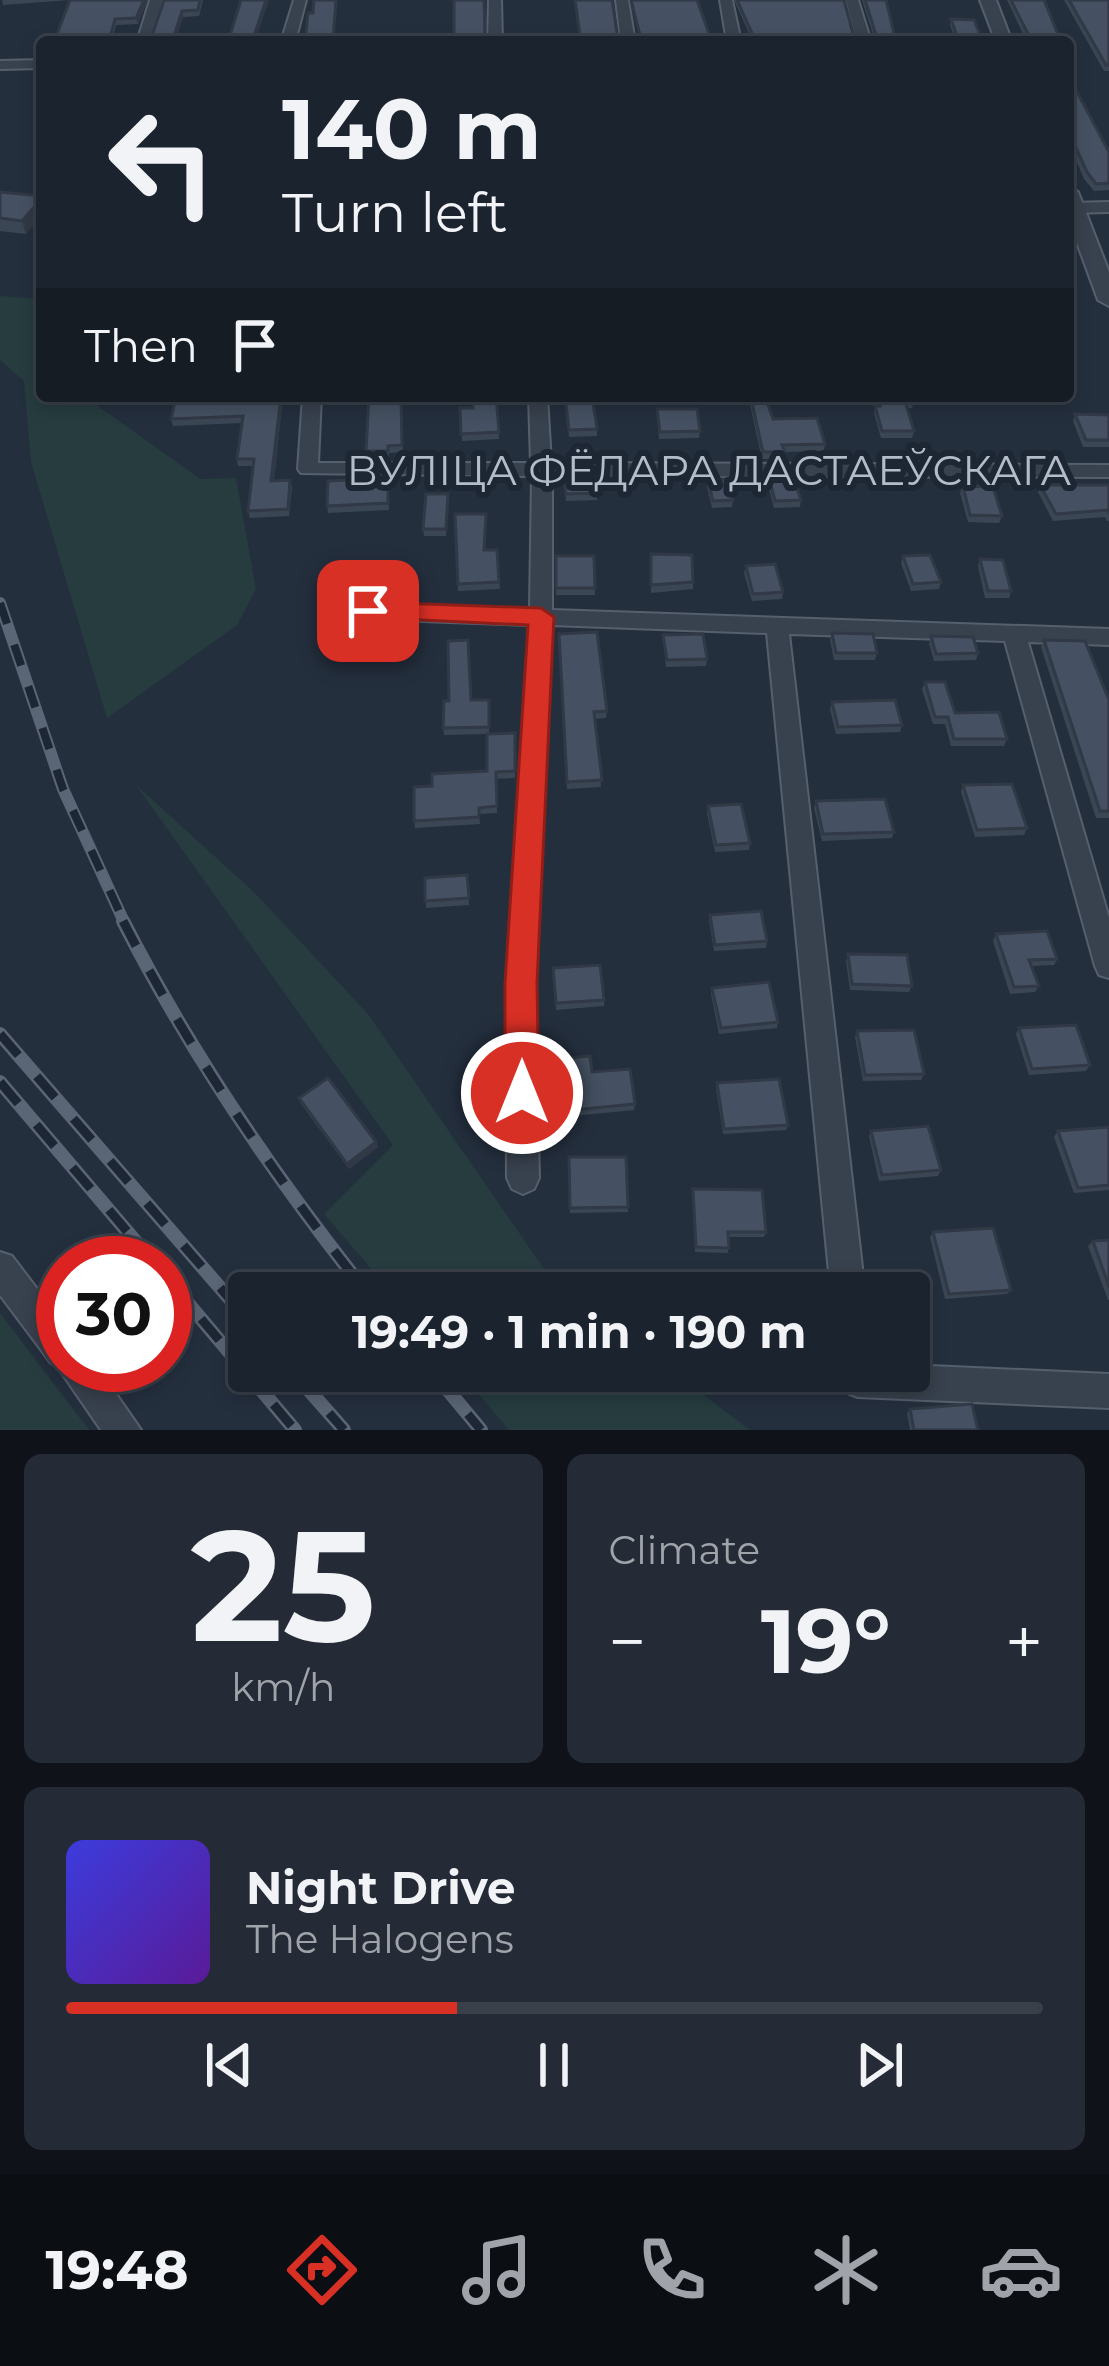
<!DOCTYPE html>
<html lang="en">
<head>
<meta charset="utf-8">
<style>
	body { margin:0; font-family:Montserrat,sans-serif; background:#242b36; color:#f1f3f6; height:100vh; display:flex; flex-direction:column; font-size:45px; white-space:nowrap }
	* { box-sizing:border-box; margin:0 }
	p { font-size:39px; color:#a0a4aa }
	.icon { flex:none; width:66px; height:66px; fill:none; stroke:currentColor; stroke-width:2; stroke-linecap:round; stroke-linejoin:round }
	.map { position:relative; height:1430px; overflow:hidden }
	.sheet { display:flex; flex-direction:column; gap:24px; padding:24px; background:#0f1319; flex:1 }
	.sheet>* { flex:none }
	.guide { position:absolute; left:36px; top:36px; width:1038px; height:366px; border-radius:12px; box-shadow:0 6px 18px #0003,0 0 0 3px #39404a; background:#1b232e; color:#f1f3f6; overflow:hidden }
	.speed { position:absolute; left:36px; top:1236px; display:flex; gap:24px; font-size:60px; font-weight:700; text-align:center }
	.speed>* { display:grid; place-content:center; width:156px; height:156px; border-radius:50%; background:#1b232e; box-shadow:0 6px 18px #0003,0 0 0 3px #39404a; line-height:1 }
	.speed .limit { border:18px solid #d22; background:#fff; color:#111 }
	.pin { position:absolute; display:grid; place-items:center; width:102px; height:102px; color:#fff; margin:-51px; border-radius:24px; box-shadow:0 6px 18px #0006 }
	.me { position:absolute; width:132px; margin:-66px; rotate:0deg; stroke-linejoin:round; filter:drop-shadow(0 0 9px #0008) }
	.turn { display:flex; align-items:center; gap:42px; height:252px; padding:0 48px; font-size:54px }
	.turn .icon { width:156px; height:156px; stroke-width:2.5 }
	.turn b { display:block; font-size:84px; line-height:102px }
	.then { display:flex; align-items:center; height:114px; padding:0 48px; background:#0003; gap:24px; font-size:45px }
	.big { font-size:90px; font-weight:700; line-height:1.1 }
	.sheet .card { flex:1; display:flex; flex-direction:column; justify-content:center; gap:18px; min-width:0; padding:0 42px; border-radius:18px; background:#242b36 }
	.sheet .dial { align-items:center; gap:0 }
	.dial b { font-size:156px; line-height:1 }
	.song { display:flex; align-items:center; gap:36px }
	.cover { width:144px; height:144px; border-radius:18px; background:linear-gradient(135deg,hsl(240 70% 55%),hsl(270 70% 35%)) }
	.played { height:12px; border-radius:6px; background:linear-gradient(90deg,#d93025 40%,#39404a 40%) }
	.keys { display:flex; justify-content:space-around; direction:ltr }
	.heat { display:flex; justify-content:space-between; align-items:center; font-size:66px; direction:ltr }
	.sheet .tiles { flex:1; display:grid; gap:24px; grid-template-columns:1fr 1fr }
	.card:last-child { grid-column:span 2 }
	.trip { position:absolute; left:228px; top:1272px; width:702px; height:120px; border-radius:12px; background:#1b232e; box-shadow:0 6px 18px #0003,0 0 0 3px #39404a; font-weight:700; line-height:120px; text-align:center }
	.menu { display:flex; height:192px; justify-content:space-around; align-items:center; background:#0b0e12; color:#a0a4aa }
	.menu .icon { width:84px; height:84px }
	.menu .selected { color:#d93025 }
	.menu b { font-size:54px; color:#f1f3f6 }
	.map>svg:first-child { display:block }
</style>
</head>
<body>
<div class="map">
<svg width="1109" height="1430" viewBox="0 0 1109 1430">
	<rect width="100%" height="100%" fill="#242f3e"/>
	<g fill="#263c3f">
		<path d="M0 296 42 299V396H84L200 479 236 478 256 589 237 625 107 718 31 462 24 381 0 360Z"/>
		<path d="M136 785 254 892 368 1014 553 1282 568 1293H392L324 1214 393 1145Z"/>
		<path d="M0 1313 89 1430H0Z"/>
		<path d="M459 1371H672L750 1430H509Z"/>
	</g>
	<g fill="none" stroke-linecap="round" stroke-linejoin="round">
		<defs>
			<g id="minor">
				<path d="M150 0H162L151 42H137Z"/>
				<path d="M294 0H306L295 42H281Z"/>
				<path d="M489 0H501L502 42H488Z"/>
				<path d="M616 0H628L635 42H621Z"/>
				<path d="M720 0H732L741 42H727Z"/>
				<path d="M846 0H858L871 42H857Z"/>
				<path d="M42 60V68L0 69V61Z"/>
				<path d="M1109 202V212L1068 213V203Z"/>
				<path d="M303 396H321L318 463H531L529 396H547L551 463 1109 465V477L552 476V610L1109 629V645L1028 642 1109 918V978L1099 975 1095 966 1005 641 789 634 865 1293H831L767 633 552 625 535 1003 539 1178 534 1189 523 1194 512 1189 507 1178 506 1003 529 625 368 619 357 611 368 603 530 609 532 476 301 473 298 469Z"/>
				<path d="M0 1252 12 1256 63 1323V1365H96L141 1430H101L57 1366 51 1363 0 1295Z"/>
				<path d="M909 1365 1109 1374V1408L857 1397 845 1392 840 1371H909Z"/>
			</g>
			<g id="tertiary">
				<path d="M980 0H996L1012 42H996Z"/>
				<path d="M1068 186 1078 192 1109 272V306L1098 300 1068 218Z"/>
			</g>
		</defs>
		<use href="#minor" stroke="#565f6c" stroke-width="4"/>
		<use href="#tertiary" stroke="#565f6c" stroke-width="4"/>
		<use href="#minor" fill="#38414e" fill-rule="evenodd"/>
		<use href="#tertiary" fill="#38414e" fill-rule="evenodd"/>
		<defs>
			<path id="rail-far1" d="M0 603 63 789 125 924"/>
			<g id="rail">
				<path d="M123 921C191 1054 274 1176 367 1293"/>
				<path d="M0 1034 249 1321"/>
				<path d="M0 1082 154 1263"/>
				<path d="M165 1276 295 1430"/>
				<path d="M292 1371 344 1430"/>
				<path d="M432 1371 481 1430"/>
			</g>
		</defs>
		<use href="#rail-far1" stroke="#5a6575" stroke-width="12"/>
		<use href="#rail" stroke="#5a6575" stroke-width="14"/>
		<use href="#rail-far1" stroke="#1d2633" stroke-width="8" stroke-dasharray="22" stroke-linecap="butt"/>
		<use href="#rail" stroke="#1d2633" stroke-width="9" stroke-dasharray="28" stroke-linecap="butt"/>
	</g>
	<g fill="#3b4654">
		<path d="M2 0H148L138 24 116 25 112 42H54L70 0 3 5Z"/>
		<path d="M164 0H203L199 16 183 17 175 42H150Z"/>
		<path d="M734 0H844L854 37 872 40 874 38 862 0H886L896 42H753Z"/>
		<path d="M1007 0H1046L1045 2 1061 42H1027Z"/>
		<path d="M1064 0H1109V71H1104Z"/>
		<path d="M951 19 983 42H956L950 25Z"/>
		<path d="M1068 75 1109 152V190L1094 191 1084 179 1068 141Z"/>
		<path d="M0 192 42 196 26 234 0 231Z"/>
		<path d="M283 396 274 481 290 480 292 487 289 516 250 518 248 511 253 466H238L237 459 242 423 173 426 171 419Z"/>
		<path d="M352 396H402L403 452 389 453V458H367L368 401 352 402Z"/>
		<path d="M472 396H507L496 398 499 439 462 441 460 408H472Z"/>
		<path d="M565 396 597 429V436L569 437Z"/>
		<path d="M872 396H912L914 401 912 408H907L914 431 912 438H881L874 413 876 406Z"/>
		<path d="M751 398 773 419 825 444 824 451 785 452 784 459H762L750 405Z"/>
		<path d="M657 409 700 431 699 438 659 439Z"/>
		<path d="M1075 414 1109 415V447H1083L1073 421Z"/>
		<path d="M388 472 389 510 328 513 327 506 365 479Z"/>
		<path d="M564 474 597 493V500L566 501Z"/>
		<path d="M768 474 801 500 800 507 774 508 767 481Z"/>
		<path d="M708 480 733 500 732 507 712 508 707 487Z"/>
		<path d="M1040 485H1109V521H1107L1105 517 1053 521 1038 492Z"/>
		<path d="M963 486 1002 516 999 523 968 522 960 493Z"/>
		<path d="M448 494 446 536H424L423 529Z"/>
		<path d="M455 514 484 550H497L500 589 458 591Z"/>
		<path d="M651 554 693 582V589L651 593Z"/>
		<path d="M556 556H594L595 595H556Z"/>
		<path d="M903 556 941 582 939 589 911 591 901 563Z"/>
		<path d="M980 559 1011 591 1009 598H985L978 566Z"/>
		<path d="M746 566 783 592 782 599 752 601 744 573Z"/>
		<path d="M832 633 877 653 875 660H834L830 640Z"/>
		<path d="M559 634 607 711 606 718 595 719 601 787 567 789Z"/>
		<path d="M663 635 707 659 706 666 666 667Z"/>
		<path d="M931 636 978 653 976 660 934 661 929 643Z"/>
		<path d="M1044 640 1109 700V818H1096L1041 647Z"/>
		<path d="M925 682 955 713 1007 739 1004 746H951L945 724H933L922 689Z"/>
		<path d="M489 700V734L515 733V778L496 779 497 813 479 814 480 824 415 828 414 821 432 786 487 771V734L444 735 443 728 449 701Z"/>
		<path d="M832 702 902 725 900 732 836 734 830 709Z"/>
		<path d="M963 785 1027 828 1024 835 975 837 961 792Z"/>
		<path d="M816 801 894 832 892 838 822 841 814 808Z"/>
		<path d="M708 806 750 843 749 850 715 852 707 813Z"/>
		<path d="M467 875 469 905 426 908 425 878Z"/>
		<path d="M710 915 767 941 766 948 714 951 709 921Z"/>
		<path d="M996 934 1057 959 1054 965 1032 966 1039 986 1035 992 1010 994 993 941Z"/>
		<path d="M848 954 912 986 909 992 850 990 846 961Z"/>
		<path d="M553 968 604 1000V1006L556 1010Z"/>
		<path d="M712 988 778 1022 777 1028 719 1034 711 994Z"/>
		<path d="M1019 1028 1090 1065 1086 1071 1029 1075 1016 1034Z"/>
		<path d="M857 1031 924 1074 921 1080 863 1081 855 1037Z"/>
		<path d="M558 1059 592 1072 635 1104 634 1110 563 1117Z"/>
		<path d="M717 1083 788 1125 786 1130 723 1134 716 1089Z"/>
		<path d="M299 1098 376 1142 378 1147 349 1169 301 1104Z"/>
		<path d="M1109 1127V1190L1074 1193 1054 1137 1058 1131Z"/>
		<path d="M871 1131 941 1170 938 1176 879 1181 869 1136Z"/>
		<path d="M569 1157 628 1207V1212L570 1213Z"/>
		<path d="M693 1189 766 1232 764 1237H728V1253L695 1252Z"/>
		<path d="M933 1232 1011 1290 1007 1294 945 1299 930 1237Z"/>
		<path d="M1109 1240V1300H1108L1088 1246 1093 1241Z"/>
		<path d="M910 1409 978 1430H910L907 1413Z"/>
	</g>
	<g fill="#303945">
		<path d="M144 0H148L138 24 136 18Z"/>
		<path d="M266 0H269L255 42H252Z"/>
		<path d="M182 11 183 17 175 42H172Z"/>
		<path d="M42 198V216L26 234 22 221Z"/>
		<path d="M281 396H283L273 488 271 481Z"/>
		<path d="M376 1142 378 1147 349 1169 347 1164Z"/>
	</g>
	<g fill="#455162" stroke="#303945" stroke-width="3">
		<path d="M70 0H144L136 18 115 19 109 42H54Z"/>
		<path d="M164 0H200L198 10 182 11 172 42H150Z"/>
		<path d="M241 0H266L252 42H228Z"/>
		<path d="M314 0H336L333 42H305L308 13H313Z"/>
		<path d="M454 0H484L485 39H504V42H401V38L454 36Z"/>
		<path d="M575 0H612L618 39 635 40 640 35 631 0H697L712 42H581Z"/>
		<path d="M737 0H844L854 37 872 40 876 35 865 0H886L896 42H756Z"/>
		<path d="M1011 0H1044L1061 42H1032Z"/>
		<path d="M1069 0H1109V65H1106Z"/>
		<path d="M951 19 974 20 983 42H959Z"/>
		<path d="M1068 75 1109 152V183L1096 184 1087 172 1068 130Z"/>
		<path d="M0 192 42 196V198L22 221 0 218Z"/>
		<path d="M176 396H281L271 481 290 480 288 509 248 511 254 459H237L243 416 171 419Z"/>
		<path d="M369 396H401L402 445 388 446V451H366Z"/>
		<path d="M472 396H496L499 432 461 434 460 408H473Z"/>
		<path d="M565 396H592L597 429 569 430Z"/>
		<path d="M759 396H765L773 419 817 418 825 444 782 445 785 452H763L751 398Z"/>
		<path d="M876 396H912L914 401H905L914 431H882L875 406H880Z"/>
		<path d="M657 409H697L700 431 660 432Z"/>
		<path d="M1075 414 1109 415V440H1086Z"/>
		<path d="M365 471 388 472V503L327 506 328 481 365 479Z"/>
		<path d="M564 474H594L597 493 566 494Z"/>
		<path d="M768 474H792L801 500 775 501Z"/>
		<path d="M729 479 733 500 713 501 708 480Z"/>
		<path d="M1040 485H1109V513L1108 510 1056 514Z"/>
		<path d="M963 486 993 487 1002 516 970 515Z"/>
		<path d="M426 494H448L446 529H423Z"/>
		<path d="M455 514H486L484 550H497L499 582 458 584Z"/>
		<path d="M651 554 692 555 693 582 651 585Z"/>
		<path d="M930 555 941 582 913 584 903 556Z"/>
		<path d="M556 556H594L595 588H556Z"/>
		<path d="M980 559 1003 560 1011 591H988Z"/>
		<path d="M775 564 783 592 753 594 746 566Z"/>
		<path d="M597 632 607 711 594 712 602 780 567 782 559 634Z"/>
		<path d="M832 633 873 634 877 653H836Z"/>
		<path d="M703 634 707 659 667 660 663 635Z"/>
		<path d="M931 636 973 637 978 653 936 654Z"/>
		<path d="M468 640 471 700H489V727L443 728 444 701H449L448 641Z"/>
		<path d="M1044 640 1085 641 1109 700V811H1100Z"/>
		<path d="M925 682H945L955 713 999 712 1007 739H954L948 717H935Z"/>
		<path d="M895 700 902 725 838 727 832 702Z"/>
		<path d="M515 733V771L496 772 497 806 479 808V817L414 821V787L432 786V774L487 771V734Z"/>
		<path d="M1012 784 1027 828 977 830 963 785Z"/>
		<path d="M885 799 894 832 823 834 816 801Z"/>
		<path d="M741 804 750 843 716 845 708 806Z"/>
		<path d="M467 875 469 898 425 901V878Z"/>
		<path d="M761 911 767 941 715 945 710 915Z"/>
		<path d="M1047 931 1057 959 1029 960 1039 986 1014 987 996 934Z"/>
		<path d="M848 954 907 955 912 986 852 984Z"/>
		<path d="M600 965 604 1000 556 1003 553 968Z"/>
		<path d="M769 982 778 1022 721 1028 712 988Z"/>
		<path d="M1076 1025 1090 1065 1032 1069 1019 1028Z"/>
		<path d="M914 1030 924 1074 865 1075 857 1031Z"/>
		<path d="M590 1056 592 1072 630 1069 635 1104 563 1111 558 1059Z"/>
		<path d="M328 1078 376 1142 347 1164 299 1098Z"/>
		<path d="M779 1079 788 1125 724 1129 717 1083Z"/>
		<path d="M928 1126 941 1170 882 1175 871 1131Z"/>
		<path d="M1109 1127V1185L1078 1188 1058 1131Z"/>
		<path d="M569 1157H626L628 1207 570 1208Z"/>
		<path d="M693 1189 762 1190 766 1232H728L729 1248 696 1247Z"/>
		<path d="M993 1228 1011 1290 949 1294 933 1232Z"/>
		<path d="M1109 1240V1287L1093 1241Z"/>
		<path d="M972 1404 978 1430H914L910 1409Z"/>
	</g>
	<path fill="#d93025" stroke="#8d1f18" stroke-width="3" d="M368 602 541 608 554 617 537 983 539 1093 534 1104 522 1109 510 1104 505 1093V983L528 625 359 617 355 611 359 605Z"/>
	<g text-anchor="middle" stroke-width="12" stroke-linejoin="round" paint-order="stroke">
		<g font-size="42" fill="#b4bcc9" stroke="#1d2633">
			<text x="709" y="485">ВУЛІЦА ФЁДАРА ДАСТАЕЎСКАГА</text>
		</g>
	</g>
</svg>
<div class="speed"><div class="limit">30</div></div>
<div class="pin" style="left:368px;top:611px;background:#d93025"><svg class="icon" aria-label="arrive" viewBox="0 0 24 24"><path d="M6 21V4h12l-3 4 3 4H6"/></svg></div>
<svg class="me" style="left:522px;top:1093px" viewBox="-20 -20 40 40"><circle r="17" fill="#d93025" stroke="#fff" stroke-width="3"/><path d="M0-11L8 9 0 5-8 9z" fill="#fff"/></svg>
<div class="trip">19:49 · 1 min · 190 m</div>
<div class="guide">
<div class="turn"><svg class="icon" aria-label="left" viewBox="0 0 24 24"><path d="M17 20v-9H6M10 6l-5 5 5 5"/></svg><div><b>140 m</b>Turn left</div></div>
<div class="then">Then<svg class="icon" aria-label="arrive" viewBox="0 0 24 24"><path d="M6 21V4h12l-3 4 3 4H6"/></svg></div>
</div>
</div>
<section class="sheet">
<div class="tiles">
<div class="card dial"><b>25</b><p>km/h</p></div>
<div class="card"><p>Climate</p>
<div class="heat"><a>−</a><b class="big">19°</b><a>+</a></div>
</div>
<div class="card">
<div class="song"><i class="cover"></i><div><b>Night Drive</b><p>The Halogens</p></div></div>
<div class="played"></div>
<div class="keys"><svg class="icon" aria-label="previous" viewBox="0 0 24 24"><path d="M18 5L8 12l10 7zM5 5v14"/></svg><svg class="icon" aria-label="pause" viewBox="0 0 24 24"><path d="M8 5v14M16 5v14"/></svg><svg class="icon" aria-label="next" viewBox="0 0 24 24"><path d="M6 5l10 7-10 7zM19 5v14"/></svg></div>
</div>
</div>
</section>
<nav class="menu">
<b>19:48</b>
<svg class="icon selected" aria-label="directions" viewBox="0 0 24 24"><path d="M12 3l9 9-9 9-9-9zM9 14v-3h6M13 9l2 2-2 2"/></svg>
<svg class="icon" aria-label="music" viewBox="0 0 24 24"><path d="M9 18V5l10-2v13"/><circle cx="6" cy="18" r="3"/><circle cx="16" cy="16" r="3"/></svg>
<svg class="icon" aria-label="phone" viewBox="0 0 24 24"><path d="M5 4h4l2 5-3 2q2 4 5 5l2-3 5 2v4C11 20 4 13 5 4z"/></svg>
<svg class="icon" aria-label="climate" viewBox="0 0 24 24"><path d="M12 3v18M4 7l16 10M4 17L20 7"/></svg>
<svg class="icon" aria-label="car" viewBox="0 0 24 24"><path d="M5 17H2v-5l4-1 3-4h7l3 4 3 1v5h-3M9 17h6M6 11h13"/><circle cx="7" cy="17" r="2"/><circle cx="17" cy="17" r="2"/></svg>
</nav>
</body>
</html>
